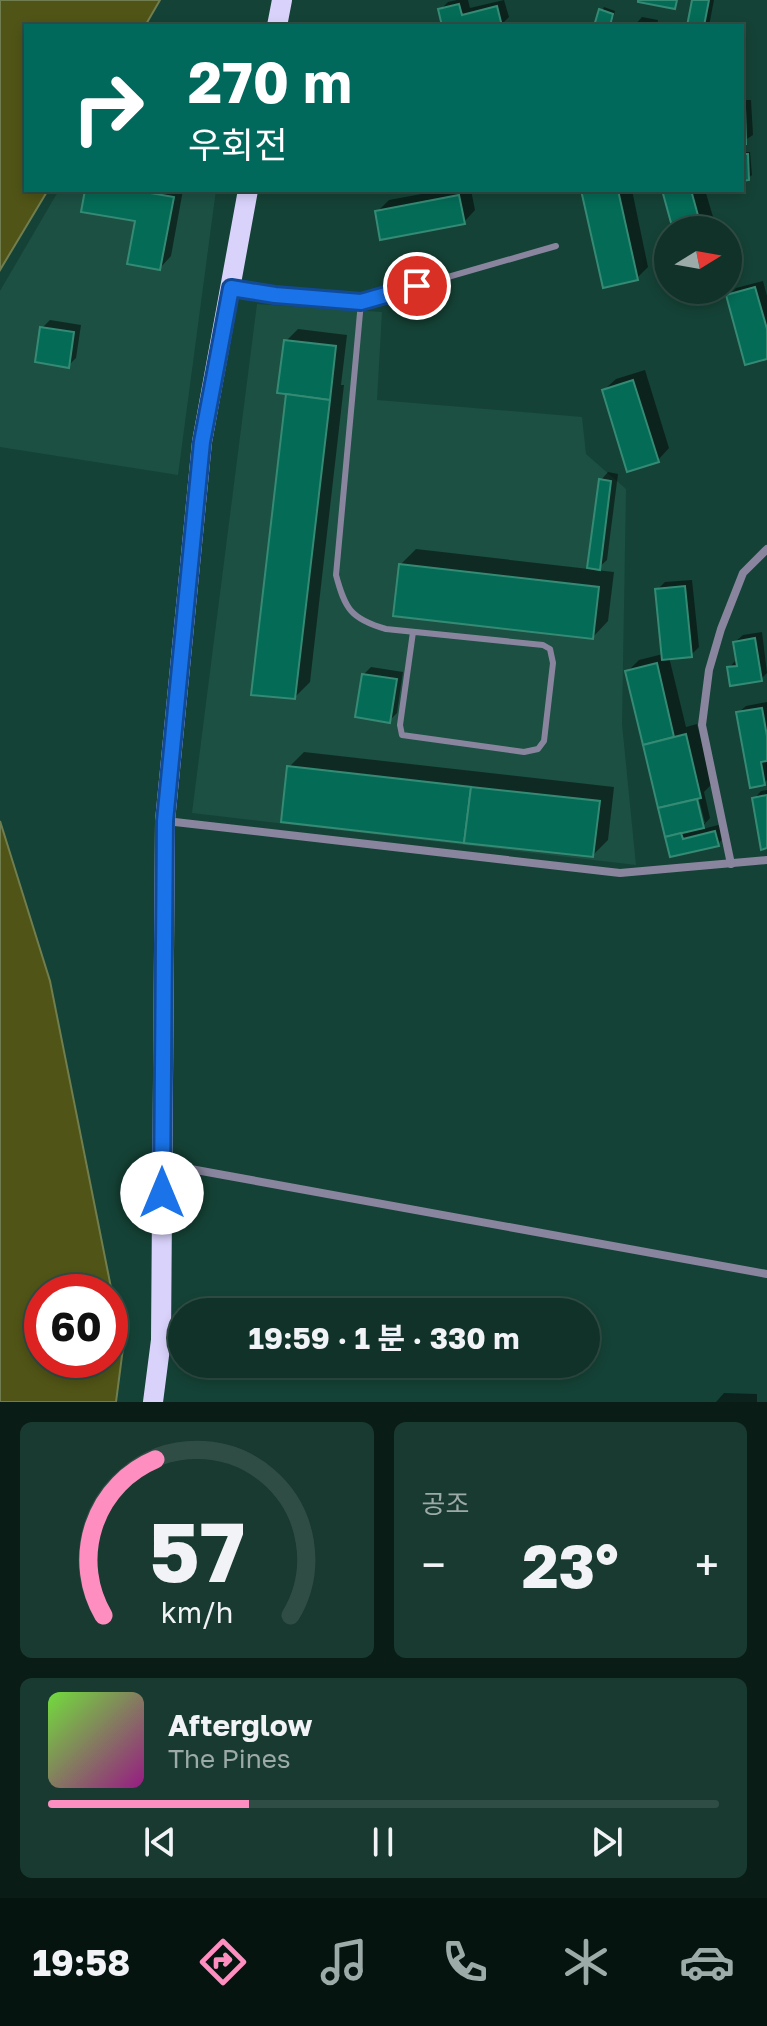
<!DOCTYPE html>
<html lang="ko">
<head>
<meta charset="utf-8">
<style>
	body { margin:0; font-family:"Golos Text","Noto Sans KR",sans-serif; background:#193a30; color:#f1f3f6; height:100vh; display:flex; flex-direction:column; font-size:30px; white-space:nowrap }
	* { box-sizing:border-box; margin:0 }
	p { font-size:26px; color:#9caaa8 }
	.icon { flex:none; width:44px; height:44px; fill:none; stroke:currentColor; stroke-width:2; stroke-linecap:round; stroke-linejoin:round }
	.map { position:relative; height:1402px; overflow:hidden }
	.panel { display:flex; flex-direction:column; gap:20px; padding:20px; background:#091c16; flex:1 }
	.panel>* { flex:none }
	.hud { position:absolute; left:24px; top:24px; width:720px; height:168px; border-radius:0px; box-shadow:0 4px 12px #0003,0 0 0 2px #304d45; background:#00695c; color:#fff; overflow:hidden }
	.needle { width:52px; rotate:79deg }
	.buttons { position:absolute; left:654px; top:216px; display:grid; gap:16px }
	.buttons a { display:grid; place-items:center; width:88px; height:88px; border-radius:50%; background:#103228; box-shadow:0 4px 12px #0003,0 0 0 2px #304d45; font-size:40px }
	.speed { position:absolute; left:24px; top:1274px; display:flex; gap:16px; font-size:40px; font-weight:700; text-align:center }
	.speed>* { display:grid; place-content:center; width:104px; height:104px; border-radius:50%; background:#103228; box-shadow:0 4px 12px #0003,0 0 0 2px #304d45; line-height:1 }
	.speed .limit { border:12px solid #d22; background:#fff; color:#111 }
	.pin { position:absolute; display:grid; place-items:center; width:68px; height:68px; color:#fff; margin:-34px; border:4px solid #fff; border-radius:50%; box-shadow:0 2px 8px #0007 }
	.me { position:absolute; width:88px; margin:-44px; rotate:0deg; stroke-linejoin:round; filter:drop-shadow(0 0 6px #0008) }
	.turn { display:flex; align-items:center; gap:28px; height:168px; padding:0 32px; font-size:36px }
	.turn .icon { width:104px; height:104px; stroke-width:2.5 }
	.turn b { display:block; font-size:56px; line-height:68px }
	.big { font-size:60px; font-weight:700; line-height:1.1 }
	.panel .tile { flex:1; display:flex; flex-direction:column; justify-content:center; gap:12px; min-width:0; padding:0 28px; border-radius:12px; background:#193a30 }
	.panel .dial { align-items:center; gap:0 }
	.dial svg { height:208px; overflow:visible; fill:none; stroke:#304d45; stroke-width:7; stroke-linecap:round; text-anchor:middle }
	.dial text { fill:#f1f3f6; stroke:none }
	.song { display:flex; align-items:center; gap:24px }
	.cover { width:96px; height:96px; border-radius:12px; background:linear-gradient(135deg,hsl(100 70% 55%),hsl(310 70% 35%)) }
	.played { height:8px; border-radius:4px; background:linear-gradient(90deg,#fd8ebf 30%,#304d45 30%) }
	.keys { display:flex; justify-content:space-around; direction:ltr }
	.heat { display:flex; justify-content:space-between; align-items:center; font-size:44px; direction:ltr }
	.panel .tiles { flex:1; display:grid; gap:20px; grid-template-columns:1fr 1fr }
	.tile:last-child { grid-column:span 2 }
	.trip { position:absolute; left:168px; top:1298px; width:432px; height:80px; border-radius:40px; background:#103228; box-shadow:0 4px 12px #0003,0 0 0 2px #304d45; font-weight:700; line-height:80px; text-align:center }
	.tabs { display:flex; height:128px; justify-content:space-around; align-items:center; background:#061410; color:#9caaa8 }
	.tabs .icon { width:56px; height:56px }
	.tabs .current { color:#fd8ebf }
	.tabs b { font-size:36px; color:#f1f3f6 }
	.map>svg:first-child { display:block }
</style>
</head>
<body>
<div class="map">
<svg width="767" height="1402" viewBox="0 0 767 1402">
	<rect width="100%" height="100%" fill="#154236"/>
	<g fill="#1c5042">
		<path d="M59 190H216L178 475 0 447V291Z"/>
		<path d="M257 304 382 312 377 400 582 417 586 454 626 489 622 724 636 865 192 813Z"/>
	</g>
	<g fill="#505416" stroke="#707e4f" stroke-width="2" fill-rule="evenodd">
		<path d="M0 0H160L145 26H26V190H48L0 270Z"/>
		<path d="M0 821 50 981 123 1348 116 1402H0ZM42 1292H110V1360H42Z"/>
	</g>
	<g fill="#0007" fill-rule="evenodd">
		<path d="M457 0H468L470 8 504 0 509 17 501 25 495 26H444L440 10 448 2Z"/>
		<path d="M694 0H714L709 26H689Z"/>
		<path d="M604 7 615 11 611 26H596Z"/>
		<path d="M642 17 658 20 657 26H634Z"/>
		<path d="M742 100H751L753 135 742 142Z"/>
		<path d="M742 152H750L752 175 748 178 742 179Z"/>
		<path d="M87 190H183L171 256 160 268 137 220Z"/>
		<path d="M443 190H471L475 210 464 222 377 212 389 200Z"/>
		<path d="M584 190H632L648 267 637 278Z"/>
		<path d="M664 190H705L717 230H676Z"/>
		<path d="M763 281 767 296V357L728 296 736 288Z"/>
		<path d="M50 320 81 325 76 358 68 366 42 328Z"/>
		<path d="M298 329 347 335 341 385H344L310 682 295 697 286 341Z"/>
		<path d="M645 370 669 448 658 460 604 390 616 379Z"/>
		<path d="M608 472 618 474 607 560 596 570 614 572 608 621 593 637 401 564 416 549 589 569 601 480Z"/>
		<path d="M692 580 699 647 691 655 669 657 686 727 697 724 712 784 704 792 710 818 699 830 722 824 725 836 718 844 672 855 627 672 639 660 663 654 657 590 665 582ZM696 788 705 823H701L692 789Z"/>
		<path d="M762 632 767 673 761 679 729 668 736 660 735 642 743 635Z"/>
		<path d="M371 667 403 672 397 713 389 721 363 675Z"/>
		<path d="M767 702V780L764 783 738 713 746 706Z"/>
		<path d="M304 752 614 787 608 840 593 855 289 767Z"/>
		<path d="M767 790V846L754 799 761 791Z"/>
		<path d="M724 1393 757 1394V1402H716Z"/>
	</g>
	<g fill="#046b56" stroke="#358a74" stroke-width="2">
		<path d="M638 0H677L675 9 638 2Z"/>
		<path d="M692 0H709L704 26H687Z"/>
		<path d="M459 4 462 15 497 6 502 26H442L438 9Z"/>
		<path d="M599 9 613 14 610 26H594Z"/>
		<path d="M742 107H745L746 144H742Z"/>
		<path d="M742 154H748L749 180 742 181Z"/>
		<path d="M85 190H133L174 197 160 270 127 264 135 221 81 212Z"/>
		<path d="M581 190H618L638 280 603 288Z"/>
		<path d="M662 190H691L702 230H673Z"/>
		<path d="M459 195 465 224 380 240 375 211Z"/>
		<path d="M755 287 767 329V359L745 365 726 295Z"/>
		<path d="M40 327 74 332 69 368 35 362Z"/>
		<path d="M284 340 336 346 330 400 277 393Z"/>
		<path d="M633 380 659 462 627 472 602 390Z"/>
		<path d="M286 394 330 400 295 699 251 695Z"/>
		<path d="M599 479 611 481 600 570 587 568Z"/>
		<path d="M399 564 599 587 593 639 393 616Z"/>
		<path d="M685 586 692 657 662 660 655 589Z"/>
		<path d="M755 638 762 681 730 686 727 667 737 666 733 642Z"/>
		<path d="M657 663 674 737 643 745 625 671Z"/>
		<path d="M362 674 397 679 390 723 355 717Z"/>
		<path d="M762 708 767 736V761L761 762 765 785 750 788 736 712Z"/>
		<path d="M686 734 701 798 658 808 643 745Z"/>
		<path d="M287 766 471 787 464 843 281 822Z"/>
		<path d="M471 787 600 801 593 857 464 843Z"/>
		<path d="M767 795V848L761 850 752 798Z"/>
		<path d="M697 799 704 828 665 837 658 808Z"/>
		<path d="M715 831 719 846 670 857 665 837 681 833 683 839Z"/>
	</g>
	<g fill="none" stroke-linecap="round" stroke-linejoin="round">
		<g stroke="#89859e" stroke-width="6">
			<path d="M232 288 275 295 361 302 556 246"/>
			<path d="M361 302 336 575C345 609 351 619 386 629L543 645 550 649 553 663 544 741 538 749 524 752 402 735 400 725 413 632"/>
		</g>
		<g stroke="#89859e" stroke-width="8">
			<path d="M166 821 620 873 767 860"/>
			<path d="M731 864 702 725 709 670 721 629 743 573 767 549"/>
			<path d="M163 1164 767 1274"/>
		</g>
		<g stroke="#d9d2fb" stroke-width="20">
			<path d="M277 26 282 0"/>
			<path d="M153 1402 161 1340 165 821 202 442 248 190"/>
		</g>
	</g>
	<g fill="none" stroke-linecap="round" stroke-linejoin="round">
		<defs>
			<path id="route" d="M162 1193 165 821 202 442 231 288 275 295 361 302 417 286"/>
		</defs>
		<use href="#route" stroke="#114b97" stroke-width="20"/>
		<use href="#route" stroke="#1a73e8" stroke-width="14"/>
	</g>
</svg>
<div class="buttons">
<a><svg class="needle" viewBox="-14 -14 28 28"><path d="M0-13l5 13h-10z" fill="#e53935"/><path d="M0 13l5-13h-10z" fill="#9caaa8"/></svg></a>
</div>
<div class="speed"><div class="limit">60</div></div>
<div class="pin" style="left:417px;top:286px;background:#d93025"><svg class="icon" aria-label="arrive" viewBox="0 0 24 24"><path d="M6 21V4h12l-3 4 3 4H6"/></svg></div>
<svg class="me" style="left:162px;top:1193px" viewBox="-20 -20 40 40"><circle r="19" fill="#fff"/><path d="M0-13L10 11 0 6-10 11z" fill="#1a73e8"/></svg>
<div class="trip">19:59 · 1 분 · 330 m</div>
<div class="hud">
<div class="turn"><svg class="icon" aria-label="right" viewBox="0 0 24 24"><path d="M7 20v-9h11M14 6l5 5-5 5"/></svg><div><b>270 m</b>우회전</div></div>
</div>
</div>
<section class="panel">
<div class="tiles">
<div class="tile dial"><svg viewBox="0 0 100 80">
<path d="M14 69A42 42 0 1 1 86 69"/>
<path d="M14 69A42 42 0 0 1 34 9" stroke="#fd8ebf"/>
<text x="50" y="56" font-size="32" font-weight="700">57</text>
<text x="50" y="72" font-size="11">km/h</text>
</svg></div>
<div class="tile"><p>공조</p>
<div class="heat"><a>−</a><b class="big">23°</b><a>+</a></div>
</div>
<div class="tile">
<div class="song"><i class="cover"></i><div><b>Afterglow</b><p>The Pines</p></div></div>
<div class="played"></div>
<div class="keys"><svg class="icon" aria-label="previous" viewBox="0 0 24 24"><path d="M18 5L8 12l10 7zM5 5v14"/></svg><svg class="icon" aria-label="pause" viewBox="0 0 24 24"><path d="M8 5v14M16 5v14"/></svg><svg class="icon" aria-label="next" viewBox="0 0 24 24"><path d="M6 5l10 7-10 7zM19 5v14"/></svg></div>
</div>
</div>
</section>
<nav class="tabs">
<b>19:58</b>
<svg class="icon current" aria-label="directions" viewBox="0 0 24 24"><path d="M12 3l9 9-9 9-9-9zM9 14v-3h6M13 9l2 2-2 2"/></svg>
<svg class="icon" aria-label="music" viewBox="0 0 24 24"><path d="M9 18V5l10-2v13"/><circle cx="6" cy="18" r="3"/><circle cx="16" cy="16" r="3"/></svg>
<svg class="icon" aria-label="phone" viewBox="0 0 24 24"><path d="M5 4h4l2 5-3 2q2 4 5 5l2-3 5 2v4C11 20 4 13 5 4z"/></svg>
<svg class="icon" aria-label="climate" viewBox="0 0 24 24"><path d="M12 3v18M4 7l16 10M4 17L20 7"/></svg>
<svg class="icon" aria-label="car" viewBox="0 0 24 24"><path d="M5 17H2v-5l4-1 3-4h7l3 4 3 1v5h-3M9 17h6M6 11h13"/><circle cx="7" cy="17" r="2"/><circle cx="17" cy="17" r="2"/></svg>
</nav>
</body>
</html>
